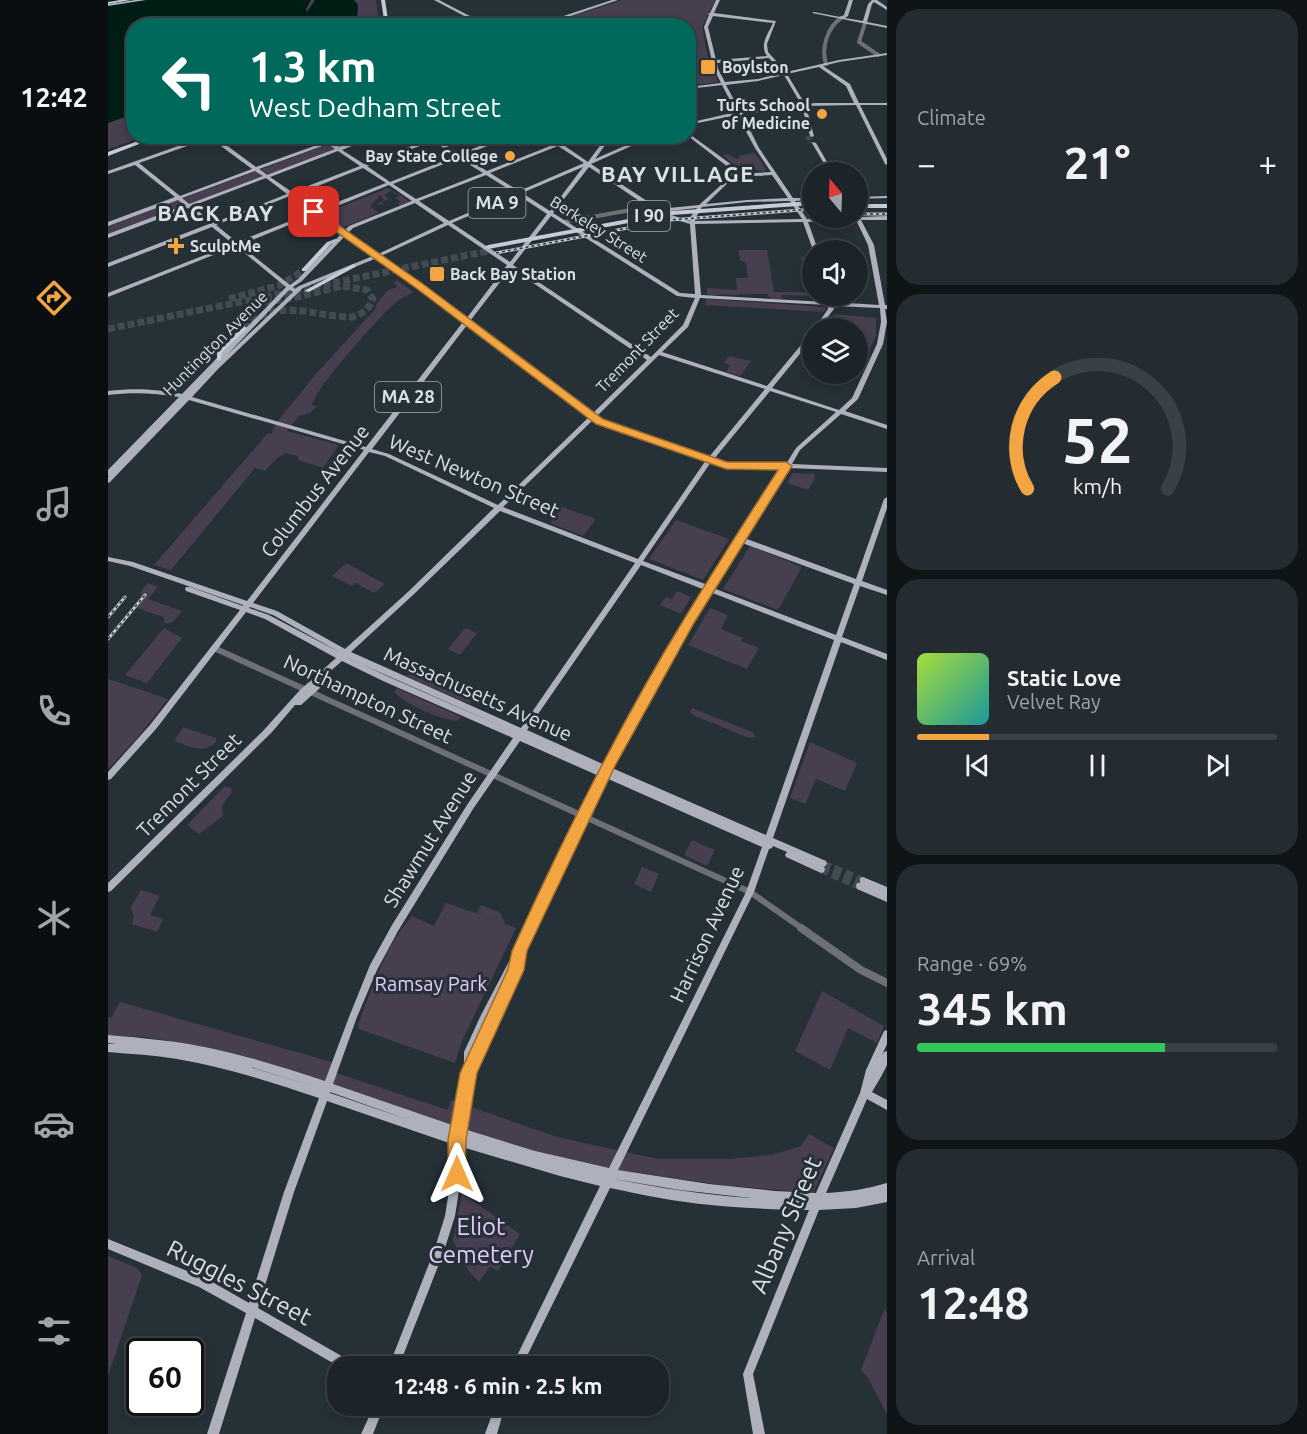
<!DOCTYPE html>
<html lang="en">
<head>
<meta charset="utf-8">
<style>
	body { margin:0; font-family:Ubuntu,sans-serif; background:#252c31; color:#f1f3f6; height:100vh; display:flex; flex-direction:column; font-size:22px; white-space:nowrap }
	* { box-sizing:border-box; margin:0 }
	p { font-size:20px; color:#a0a4a8 }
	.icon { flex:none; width:33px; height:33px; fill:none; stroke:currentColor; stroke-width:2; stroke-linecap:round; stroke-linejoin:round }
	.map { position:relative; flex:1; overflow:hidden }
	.drawer { display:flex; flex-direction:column; gap:9px; padding:9px; background:#0f1417; width:420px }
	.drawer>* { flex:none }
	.hud { position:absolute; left:18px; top:18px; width:570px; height:126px; border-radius:24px; box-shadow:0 3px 9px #0003,0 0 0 2px #3a4146; background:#00695c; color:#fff; overflow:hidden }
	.needle { width:39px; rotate:341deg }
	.buttons { position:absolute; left:694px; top:162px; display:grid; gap:12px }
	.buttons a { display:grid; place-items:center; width:66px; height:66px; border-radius:50%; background:#1c2429; box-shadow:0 3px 9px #0003,0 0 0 2px #3a4146; font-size:30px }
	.speed { position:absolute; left:18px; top:1338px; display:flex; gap:12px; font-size:30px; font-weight:700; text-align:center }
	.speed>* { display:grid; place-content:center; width:78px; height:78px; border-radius:50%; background:#1c2429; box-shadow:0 3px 9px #0003,0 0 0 2px #3a4146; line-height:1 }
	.speed .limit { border:3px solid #111; border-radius:9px; background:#fff; color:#111 }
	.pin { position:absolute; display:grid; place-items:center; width:51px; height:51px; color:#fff; margin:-26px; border-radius:12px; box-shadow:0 3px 9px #0006 }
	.me { position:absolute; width:66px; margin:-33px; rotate:0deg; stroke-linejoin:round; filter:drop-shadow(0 0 4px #0008) }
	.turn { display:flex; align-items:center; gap:21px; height:126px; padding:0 24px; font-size:27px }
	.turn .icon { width:78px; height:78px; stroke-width:2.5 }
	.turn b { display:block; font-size:42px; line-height:51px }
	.big { font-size:45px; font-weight:700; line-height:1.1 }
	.drawer .card { flex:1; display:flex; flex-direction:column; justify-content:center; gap:9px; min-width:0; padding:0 21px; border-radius:24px; background:#252c31 }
	.drawer .dial { align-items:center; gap:0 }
	.dial svg { height:156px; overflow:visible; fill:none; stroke:#3a4146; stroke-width:7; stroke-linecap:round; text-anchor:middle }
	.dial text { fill:#f1f3f6; stroke:none }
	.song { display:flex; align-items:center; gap:18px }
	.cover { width:72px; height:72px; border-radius:9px; background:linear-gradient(135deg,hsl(80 70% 55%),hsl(180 70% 35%)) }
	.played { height:6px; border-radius:3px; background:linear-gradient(90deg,#f2a541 20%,#3a4146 20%) }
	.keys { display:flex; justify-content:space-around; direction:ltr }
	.heat { display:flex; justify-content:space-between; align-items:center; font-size:33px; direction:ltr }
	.charge { height:9px; border-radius:4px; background:linear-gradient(90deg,#34c759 69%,#3a4146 0) }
	.trip { position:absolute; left:219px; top:1356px; width:342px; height:60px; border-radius:24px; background:#1c2429; box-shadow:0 3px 9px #0003,0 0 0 2px #3a4146; font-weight:700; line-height:60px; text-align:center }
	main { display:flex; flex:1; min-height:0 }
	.menu { display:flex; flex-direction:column; width:108px; justify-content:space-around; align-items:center; background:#0b0e10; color:#a0a4a8 }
	.menu .icon { width:42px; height:42px }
	.menu .current { color:#f2a541 }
	.menu b { font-size:27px; color:#f1f3f6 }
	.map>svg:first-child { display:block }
</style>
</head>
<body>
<main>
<nav class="menu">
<b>12:42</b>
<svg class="icon current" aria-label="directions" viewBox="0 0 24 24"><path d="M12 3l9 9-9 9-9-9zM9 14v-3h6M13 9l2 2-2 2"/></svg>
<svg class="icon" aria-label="music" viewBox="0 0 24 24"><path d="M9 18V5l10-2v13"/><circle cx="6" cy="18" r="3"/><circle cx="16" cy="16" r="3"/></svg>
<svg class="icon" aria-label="phone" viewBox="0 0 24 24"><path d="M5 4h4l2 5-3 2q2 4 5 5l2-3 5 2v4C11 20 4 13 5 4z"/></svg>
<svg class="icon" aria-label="climate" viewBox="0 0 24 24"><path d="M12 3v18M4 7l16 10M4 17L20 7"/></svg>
<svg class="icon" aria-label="car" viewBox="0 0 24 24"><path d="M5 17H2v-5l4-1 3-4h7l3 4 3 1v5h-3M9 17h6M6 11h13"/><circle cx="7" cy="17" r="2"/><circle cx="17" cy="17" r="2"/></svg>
<svg class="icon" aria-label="filters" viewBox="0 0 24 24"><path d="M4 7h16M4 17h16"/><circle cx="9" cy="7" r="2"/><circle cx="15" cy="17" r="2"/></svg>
</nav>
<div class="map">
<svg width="779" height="1434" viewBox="0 0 779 1434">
	<rect width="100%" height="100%" fill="#263037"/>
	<g fill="#473e50">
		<path d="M203 0H268L271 25H199L198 9Z"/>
		<path d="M514 0H607L594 27 599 54 610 82 581 86 580 26H433Z"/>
		<path d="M25 114 26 136 35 137 0 149V123Z"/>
		<path d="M240 137H262L0 235V226Z"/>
		<path d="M647 153 658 169 656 172 636 167 630 169 615 155 618 154 630 159 632 157 629 156Z"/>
		<path d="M280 188 303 202 292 206 290 204 292 201 287 198 291 196 283 191 276 195 281 199 274 202 276 204 268 205 276 200 273 197 274 194 262 206 271 213 238 226 234 227 218 215 220 212Z"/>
		<path d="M630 250H659L666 292H700L693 257H699L705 296H707L673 295 674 300 663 299 659 294 599 295V288L629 290 628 278H640L638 263 632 260Z"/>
		<path d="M289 280 305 292C298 296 291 299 285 305 272 316 209 387 206 401L249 413 205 401 204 405 209 406 202 413 191 416 179 431 231 445 215 468 190 460V456L178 453 169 458 157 471 147 468 63 570 46 565 160 433 163 434 169 422 207 375 269 307 267 306 280 290 288 288 289 286 286 283Z"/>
		<path d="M598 299 718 307 716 312 597 305Z"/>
		<path d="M727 314 768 318V335L751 375 744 374H750V328H714Z"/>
		<path d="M621 356 643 361 632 376 618 372 622 365 616 363Z"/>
		<path d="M685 473 706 474 707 478 700 490 679 483Z"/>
		<path d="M454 507 488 519 475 536 442 523Z"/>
		<path d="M568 520 621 539 595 580 541 559Z"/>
		<path d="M642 546 694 567 670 610 615 589Z"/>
		<path d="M238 563 277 584 266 593 248 583 244 586 224 576Z"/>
		<path d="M40 583 50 587 40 599 74 611 64 623H56V617L29 608 38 596 31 594Z"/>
		<path d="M569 591 583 597 573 614 552 605 558 597 564 599Z"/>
		<path d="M602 608 620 615 613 629 635 638 633 641 651 648 639 669 580 645Z"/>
		<path d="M56 628 74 638 39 683 17 675Z"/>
		<path d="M357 628 369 633 352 655 340 649Z"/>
		<path d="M302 673C321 674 349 686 364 699L362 704 298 676Z"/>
		<path d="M0 679 60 699 29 738 0 769Z"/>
		<path d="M289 688 353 717 349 721C329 718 300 706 286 692Z"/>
		<path d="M584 708 644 732 648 737 641 738 585 715 582 712Z"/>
		<path d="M75 727 108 738V742C95 755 81 746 66 741Z"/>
		<path d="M702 742 749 763 737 791 708 779 697 804 682 798Z"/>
		<path d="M117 786 123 788 124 792 114 806 115 816 91 834 79 825Z"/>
		<path d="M584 840 607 850 599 866 576 855Z"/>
		<path d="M534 867 551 874 543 892 526 884Z"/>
		<path d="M33 890 52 896 42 915 55 919 49 932 24 924 26 917 23 907Z"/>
		<path d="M338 903 391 921 369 913 373 905 393 913 397 924 408 928 354 1041 347 1063 251 1029 250 1025C264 988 277 946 304 916L326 926Z"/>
		<path d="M714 991 776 1026 769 1043 740 1028 722 1070 687 1051Z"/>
		<path d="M12 1002 231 1064 228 1073 340 1110 343 1100 449 1137 550 1159H623L664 1155 693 1146 701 1134 726 1148 705 1193 613 1185 491 1167 416 1149 92 1046 37 1037 0 1036V1017L3 1018Z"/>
		<path d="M354 1193 412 1234 390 1271 382 1266 371 1282 360 1270 345 1240Z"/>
		<path d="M0 1256 29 1268 34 1275 0 1376Z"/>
		<path d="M776 1310 779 1312V1414L760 1378 753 1370Z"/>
	</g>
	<path fill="#001d15" d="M4 0H203L198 9 199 12 207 0H246L250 5 249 21 245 25H202L199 17V25L26 26 25 114 0 123V1Z"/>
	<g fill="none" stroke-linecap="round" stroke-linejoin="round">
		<path stroke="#414b51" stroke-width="4.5" stroke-dasharray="4.5 2" stroke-linecap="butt" d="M700 136 702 143"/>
		<g stroke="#414b51" stroke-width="8" stroke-dasharray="8 4" stroke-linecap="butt">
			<path d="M715 864 755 881"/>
			<path d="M713 869 752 886"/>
		</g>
		<g stroke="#414b51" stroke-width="7" stroke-dasharray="7 3" stroke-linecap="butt">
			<path d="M121 299 172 285 196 270"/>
			<path d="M136 328C172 296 203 317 244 317 255 314 260 310 265 299L259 290 234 286 185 298 146 304"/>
			<path d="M0 329 385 250"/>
		</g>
		<g stroke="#6e7075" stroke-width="4">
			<path d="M757 23 751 42 770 55"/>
			<path d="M718 64C713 48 719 28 733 18"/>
			<path d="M456 222 534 208 536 202"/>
		</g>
		<path stroke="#6e7075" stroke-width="6" d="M106 648 642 892 695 929"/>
		<path stroke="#6e7075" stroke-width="8" d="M693 928 753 970 779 983"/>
		<g fill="#aeb1bc" fill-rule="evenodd">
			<path d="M27 0H38L0 6V4Z"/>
			<path d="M326 0H331L381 26H375Z"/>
			<path d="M504 0H510L433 26H425Z"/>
			<path d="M608 0H612L606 13 668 21 659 44 660 52 678 72 731 60 779 53V55L731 62 715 66 742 84 751 103H779V105H752L779 159V165L777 164 748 105 698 106 706 136 704 137 702 136 694 107 634 114 651 148 685 198H705V200L687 201 699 219 779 216V220H753L766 245 777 305H779V309H777L779 322 775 344 750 399 737 411 779 425V429L733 414 692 450 684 464 779 468V472L681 468 636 538 748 579 776 499 779 497V508L754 581 779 590V595L752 586 734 637 779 654V660L733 642 665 838 718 861 719 864 716 867 717 869 716 872 713 873 678 857 677 855 679 852 665 846 664 848 661 849 646 892 510 1170 601 1184 667 1191 708 1193 752 1093 758 1070 776 1031 779 1030V1044L774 1055 776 1052 779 1051V1065L774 1075 764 1092 779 1100V1110L759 1099 718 1193C739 1192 759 1189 779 1183V1202L748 1208 711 1210 645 1374 657 1434H645L635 1374 701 1210C668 1210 635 1208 603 1205 569 1202 535 1195 502 1188L414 1366H404L492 1186 452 1176 354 1147 353 1178 347 1216 336 1251 291 1366H281L326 1251 337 1216 343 1178 344 1144 219 1101 186 1192 150 1308 244 1362 245 1366H230L147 1318 111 1434H99L138 1313 91 1287 0 1249V1239L99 1279 141 1303 176 1192 211 1098C164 1082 117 1067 69 1059 46 1055 23 1054 0 1052V1044H8L0 1043V1035C35 1038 71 1041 106 1049 143 1057 180 1069 217 1081L241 1017 262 965 284 925 359 805 405 738 275 681 234 661 219 674 223 677 222 679 193 705H187L164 732 3 891 0 892V883L155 731 192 690 228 658 157 619 138 612 48 729 3 779 0 780V772L42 725 132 610 78 591 77 589 78 587H82L135 606V605L22 566 0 561V557L25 562 139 601 256 450 81 400 2 482 0 483V477L1 476H0V470L71 397C46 393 25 392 0 395V391C27 388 47 389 74 394L178 287 128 246 0 297V293L125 244 104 227 0 267V263L101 224 80 208 0 238V234L77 205 70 200 0 226V222L67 197 27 165 0 174V171L98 136H106L148 167 217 142 209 136H215L221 140 231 136H239L224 143 231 147 260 136H268L234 150 256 164 322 139 318 136 326 138 336 136 329 140 352 154 396 136H403L355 156 379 171 447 144 437 136H443L450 142 455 136H460L454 144 480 162 499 136H504L487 159 539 136H546L483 164 551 209 591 205 623 176V171L620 167 580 136V133L624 165 627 171V174L663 172 647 148 629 115 580 125V123L628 112 614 85 580 89V87L613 83 606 69 604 63 603 62 604 61 596 27 601 15 600 14 602 13ZM605 16 665 23C660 34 651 45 659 56L608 60 600 27ZM661 58 674 73 650 79 617 82 610 69 609 63ZM711 67 738 86 746 103H708L697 104 679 74ZM676 75 693 104 632 111 618 85 650 81ZM102 138 144 169 72 196 31 163ZM325 141 348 156 282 182 259 166ZM220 144 227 149 159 175 151 169ZM450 146 476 163 411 191 382 173ZM230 151 252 166 184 192 162 177ZM351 158 375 173 308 199 285 184ZM475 167 442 211 414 193ZM481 167 552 215 582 224 587 294 572 293 445 213ZM255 168 278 183 209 210 187 195ZM147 171 155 176 81 204 74 198ZM378 175 407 193 341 221 311 201ZM664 175 680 198 639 200 598 204 626 177ZM158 178 179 194 105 223 84 206ZM281 185 304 201 241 226 237 230 212 213ZM410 195 439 214 402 262 344 223ZM182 196 205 212 129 242 108 225ZM682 201 694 219 587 221V219L594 207 639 202ZM307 203 336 223 270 254 240 233 245 228ZM589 208 581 219 582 221 554 212ZM208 214 234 233 190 279 182 285 132 245ZM443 216 569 296 587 298 575 325 543 357 405 265ZM748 220 760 245 771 305 724 302 722 296H717L719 302 593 295 587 224 695 222 705 250H710L700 222ZM340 225 399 265 358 319 273 256ZM237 236 265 256 191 286 187 289 185 287 194 281ZM269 258 355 322 258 447 84 397 110 369 195 288ZM403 268 539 360 485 413 362 321ZM182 290 185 292 119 355 180 291ZM592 298 719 305 720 309 707 328H711L726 309 725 306 772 308 773 322 769 344 744 398 731 410 664 388 705 338V332L703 333 659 386 554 352 580 327ZM359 325 481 417 390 505 281 454 264 449ZM551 355 657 389 601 457 493 420 489 416ZM662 391 728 412 688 448 678 464H621L606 459ZM485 420 489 422 598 460 530 559 395 507ZM261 452 277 456 386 508 301 591 237 649 169 611 145 603ZM603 462 621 468H675L631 537H629L628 540 600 585 535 561ZM392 511 527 563 413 728 243 652 305 595ZM634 543 746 584 728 635 605 588ZM533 565 597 590 579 618 497 765 419 730ZM602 592 726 640 658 835 504 768 584 622ZM142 607 165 615 233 653 161 615 141 608ZM238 657 244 660 409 733 281 677ZM412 741 491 776 473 809 408 948 373 1015 356 1052V1073L347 1126 225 1084 249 1017 269 970 290 931 365 809ZM498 778 654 847 638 892 501 1168 427 1151 356 1129 366 1074 412 970 415 955 414 953 480 810ZM143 1067 145 1068 214 1089ZM222 1092 301 1120 222 1093ZM506 1179 572 1190 643 1198C597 1195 552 1188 506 1179Z"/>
			<path d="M741 0H745L740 16 737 18 755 21 760 4 764 0H769L779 7V10L766 2 764 4 759 22 779 26V28L704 13 706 12 732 17 736 15Z"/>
			<path d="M704 142 708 143 725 172H721L704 143Z"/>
			<path d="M779 196V198L750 199V197Z"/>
			<path d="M755 877 779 887V902L749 889 748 886 749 883H752V878Z"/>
			<path d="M266 1406H276L265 1434H253Z"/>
			<path d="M387 1406H397L389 1434H377Z"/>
		</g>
		<g fill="#c7cbd8" fill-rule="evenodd">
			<path d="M12 0H23L0 4V2Z"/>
			<path d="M273 0H277L281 26H277Z"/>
			<path d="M44 136H52L0 156V152Z"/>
			<path d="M705 201V205L564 215 380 249 377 247 380 245 564 211Z"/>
			<rect x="750" y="204" width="29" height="4"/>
			<path d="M227 239 232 240 223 244 198 271H194V269L219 242Z"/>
			<path d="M245 264 248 266 247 267 201 292 196 291Z"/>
			<path d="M136 326 139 328 114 353 113 360H109V352L134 327Z"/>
		</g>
		<defs>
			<g id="rail">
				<path d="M750 214H779"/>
				<path d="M388 253 562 220 705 209"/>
				<path d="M0 617 17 597"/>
				<path d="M0 639 37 595"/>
			</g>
		</defs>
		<use href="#rail" stroke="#c1c9cd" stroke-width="3"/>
		<use href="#rail" stroke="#263037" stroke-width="1.5" stroke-dasharray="3" stroke-linecap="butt"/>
	</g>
	<path fill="#f2a541" stroke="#9d6b2a" stroke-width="1.5" d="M203 210H209L315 284 495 419 619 462H678L684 466 586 623 507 766 419 951 416 970 369 1073 358 1140 357 1174 355 1181 349 1183 342 1181 340 1174V1140L352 1073 400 969 404 951C456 836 512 723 578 616 608 567 639 518 670 470L618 469 488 424 308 288 203 214Z"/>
	<g fill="#f2a541" stroke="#263037" stroke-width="2">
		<rect x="592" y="59" width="16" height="16" rx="3"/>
		<circle cx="714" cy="114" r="6"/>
		<circle cx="402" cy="156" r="6"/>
		<path d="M65 237h6v6h6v6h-6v6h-6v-6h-6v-6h6z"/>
		<rect x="321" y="266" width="16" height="16" rx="3"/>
	</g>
	<g text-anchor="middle" stroke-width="6" stroke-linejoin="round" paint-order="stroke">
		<g font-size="16" font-weight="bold" fill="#dae1e5" stroke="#263037" text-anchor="start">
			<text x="614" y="73">Boylston</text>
			<text x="702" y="111" text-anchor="end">Tufts School<tspan x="702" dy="18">of Medicine</tspan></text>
			<text x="390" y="162" text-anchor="end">Bay State College</text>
			<text x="82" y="252">SculptMe</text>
			<text x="342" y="280">Back Bay Station</text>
		</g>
		<g font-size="16" fill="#dae1e5" stroke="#263037">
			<text transform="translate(491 229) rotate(32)" y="6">Berkeley Street</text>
			<text transform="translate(107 343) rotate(-45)" y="6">Huntington Avenue</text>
			<text transform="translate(529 350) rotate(-46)" y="6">Tremont Street</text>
		</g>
		<g fill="#263037" stroke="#a4acb1" stroke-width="1.5">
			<rect x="360.5" y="188" width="57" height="30" rx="4.5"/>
			<rect x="520" y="201" width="42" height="30" rx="4.5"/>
			<rect x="267" y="382" width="66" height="30" rx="4.5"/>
		</g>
		<g font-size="18" font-weight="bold" fill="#dae1e5">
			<text x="389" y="209">MA 9</text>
			<text x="541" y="222">I 90</text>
			<text x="300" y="403">MA 28</text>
		</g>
		<g font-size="20" fill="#dae1e5" stroke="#263037">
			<text transform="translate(366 476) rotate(23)" y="7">West Newton Street</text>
			<text transform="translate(207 491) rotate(-52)" y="7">Columbus Avenue</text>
			<text transform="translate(370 694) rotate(24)" y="7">Massachusetts Avenue</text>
			<text transform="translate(260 699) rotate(25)" y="7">Northampton Street</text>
			<text transform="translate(81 785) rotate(-45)" y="7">Tremont Street</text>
			<text transform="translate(322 839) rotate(-58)" y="7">Shawmut Avenue</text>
			<text transform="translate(599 934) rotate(-65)" y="7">Harrison Avenue</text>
		</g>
		<g font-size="20" fill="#e2c9fa" stroke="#263037">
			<text x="323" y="991">Ramsay Park</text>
		</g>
		<g font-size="22" font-weight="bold" letter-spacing="1.5" fill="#dae1e5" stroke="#263037">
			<text x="570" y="182">BAY VILLAGE</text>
			<text x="108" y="221">BACK BAY</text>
		</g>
		<g font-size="24" fill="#dae1e5" stroke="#263037">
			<text transform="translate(678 1225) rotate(-67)" y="8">Albany Street</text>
			<text transform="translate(131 1283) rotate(27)" y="8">Ruggles Street</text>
		</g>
		<g font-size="24" fill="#e2c9fa" stroke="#263037">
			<text x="373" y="1235">Eliot<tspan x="373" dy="28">Cemetery</tspan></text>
		</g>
	</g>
</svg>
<div class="buttons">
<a><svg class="needle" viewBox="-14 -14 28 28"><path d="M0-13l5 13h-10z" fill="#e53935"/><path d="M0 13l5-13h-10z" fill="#a0a4a8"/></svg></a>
<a><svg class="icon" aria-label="sound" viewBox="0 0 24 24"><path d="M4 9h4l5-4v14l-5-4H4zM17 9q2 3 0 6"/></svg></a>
<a><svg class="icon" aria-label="layers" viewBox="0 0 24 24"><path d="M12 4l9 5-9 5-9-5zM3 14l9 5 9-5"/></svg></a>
</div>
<div class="speed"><div class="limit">60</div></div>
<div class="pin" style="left:206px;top:212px;background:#d93025"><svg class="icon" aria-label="arrive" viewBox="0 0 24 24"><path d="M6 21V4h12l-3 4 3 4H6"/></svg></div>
<svg class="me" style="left:349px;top:1174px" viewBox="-20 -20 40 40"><path d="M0-17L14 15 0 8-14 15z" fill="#f2a541" stroke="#fff" stroke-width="4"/></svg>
<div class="trip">12:48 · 6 min · 2.5 km</div>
<div class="hud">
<div class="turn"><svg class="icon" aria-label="left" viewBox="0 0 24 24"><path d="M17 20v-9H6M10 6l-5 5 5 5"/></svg><div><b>1.3 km</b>West Dedham Street</div></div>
</div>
</div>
<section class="drawer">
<div class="card"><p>Climate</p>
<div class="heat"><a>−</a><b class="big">21°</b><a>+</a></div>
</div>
<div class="card dial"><svg viewBox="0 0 100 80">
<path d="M14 69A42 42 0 1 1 86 69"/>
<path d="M14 69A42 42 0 0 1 28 12" stroke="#f2a541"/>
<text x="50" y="56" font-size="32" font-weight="700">52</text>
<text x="50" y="72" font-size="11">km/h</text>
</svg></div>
<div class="card">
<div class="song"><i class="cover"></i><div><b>Static Love</b><p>Velvet Ray</p></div></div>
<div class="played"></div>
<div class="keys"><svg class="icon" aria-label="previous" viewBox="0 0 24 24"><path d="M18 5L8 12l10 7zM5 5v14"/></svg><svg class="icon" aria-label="pause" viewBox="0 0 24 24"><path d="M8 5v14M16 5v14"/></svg><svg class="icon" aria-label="next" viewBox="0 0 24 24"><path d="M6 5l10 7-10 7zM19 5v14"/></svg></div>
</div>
<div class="card"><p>Range · 69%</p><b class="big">345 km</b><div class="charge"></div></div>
<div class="card"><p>Arrival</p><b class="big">12:48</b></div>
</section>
</main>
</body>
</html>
